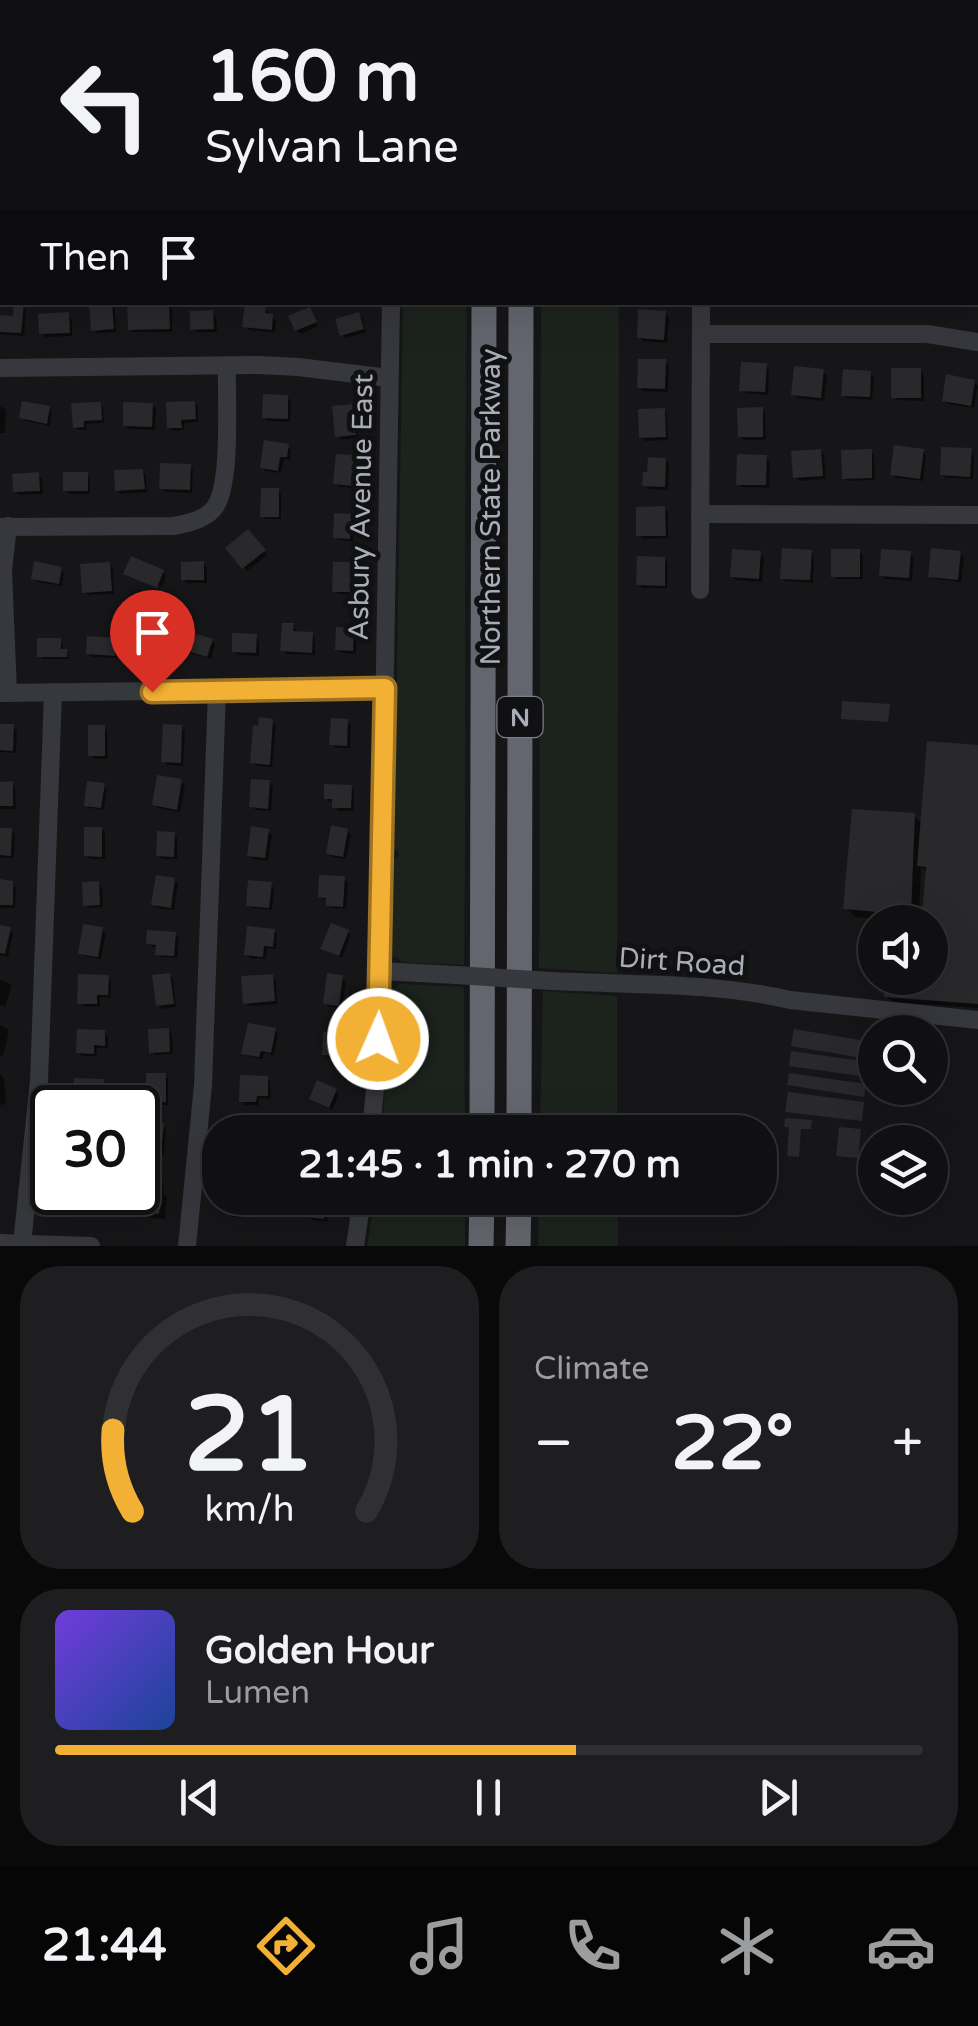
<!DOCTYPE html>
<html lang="en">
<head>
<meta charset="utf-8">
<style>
	body { margin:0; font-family:"Varela Round",sans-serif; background:#1e1e20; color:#f1f3f6; height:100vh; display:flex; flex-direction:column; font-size:38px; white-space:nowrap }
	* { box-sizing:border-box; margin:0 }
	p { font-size:32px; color:#9c9d9f }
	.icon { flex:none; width:55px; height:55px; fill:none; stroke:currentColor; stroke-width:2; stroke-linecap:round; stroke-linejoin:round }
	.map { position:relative; height:1246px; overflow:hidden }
	.drawer { display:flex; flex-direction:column; gap:20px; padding:20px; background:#09090a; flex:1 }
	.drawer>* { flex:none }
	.top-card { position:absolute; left:0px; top:0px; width:980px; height:305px; box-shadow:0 10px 40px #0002,0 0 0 2px #303032; background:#101012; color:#f1f3f6; overflow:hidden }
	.fabs { position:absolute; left:858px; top:905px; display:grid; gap:20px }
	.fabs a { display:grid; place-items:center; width:90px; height:90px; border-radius:50%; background:#101012; box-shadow:0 10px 40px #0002,0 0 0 2px #303032; font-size:50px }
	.speed { position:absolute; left:30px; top:1085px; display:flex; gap:20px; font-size:50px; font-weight:700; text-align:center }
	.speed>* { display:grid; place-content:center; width:130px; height:130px; border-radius:50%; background:#101012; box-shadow:0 10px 40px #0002,0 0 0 2px #303032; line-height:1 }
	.speed .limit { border:5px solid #111; border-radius:15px; background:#fff; color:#111 }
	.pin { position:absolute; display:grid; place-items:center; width:85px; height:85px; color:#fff; margin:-102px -42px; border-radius:50% 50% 50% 0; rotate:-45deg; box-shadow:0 0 10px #0007 }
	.pin .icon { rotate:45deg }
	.me { position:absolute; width:110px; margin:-55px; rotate:2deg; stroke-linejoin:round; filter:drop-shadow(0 0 8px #0008) }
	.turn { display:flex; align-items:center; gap:35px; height:210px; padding:0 40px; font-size:45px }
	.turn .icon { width:130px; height:130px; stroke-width:2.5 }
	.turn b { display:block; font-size:70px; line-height:85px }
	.then { display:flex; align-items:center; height:95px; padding:0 40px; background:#0003; gap:20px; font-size:38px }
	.big { font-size:75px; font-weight:800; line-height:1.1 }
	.drawer .card { flex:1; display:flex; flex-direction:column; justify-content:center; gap:15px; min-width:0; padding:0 35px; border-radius:40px; background:#1e1e20 }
	.drawer .dial { align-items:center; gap:0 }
	.dial svg { height:260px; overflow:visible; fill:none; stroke:#303032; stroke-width:7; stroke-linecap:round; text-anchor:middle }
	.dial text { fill:#f1f3f6; stroke:none }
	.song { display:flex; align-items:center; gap:30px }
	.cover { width:120px; height:120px; border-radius:15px; background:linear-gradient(135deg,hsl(260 70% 55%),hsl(220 70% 35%)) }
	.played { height:10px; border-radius:5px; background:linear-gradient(90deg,#f2b134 60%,#303032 60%) }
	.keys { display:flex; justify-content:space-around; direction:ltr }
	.heat { display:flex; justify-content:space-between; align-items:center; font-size:55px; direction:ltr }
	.drawer .tiles { flex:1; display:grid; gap:20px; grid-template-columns:1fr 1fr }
	.card:last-child { grid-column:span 2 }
	.trip { position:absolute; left:202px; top:1115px; width:575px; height:100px; border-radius:40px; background:#101012; box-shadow:0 10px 40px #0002,0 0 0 2px #303032; font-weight:800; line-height:100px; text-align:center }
	.tab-bar { display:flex; height:160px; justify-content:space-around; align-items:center; background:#060607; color:#9c9d9f }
	.tab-bar .icon { width:70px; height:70px }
	.tab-bar .active { color:#f2b134 }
	.tab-bar b { font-size:45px; color:#f1f3f6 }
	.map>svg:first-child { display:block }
</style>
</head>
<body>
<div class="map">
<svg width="978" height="1246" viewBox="0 0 978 1246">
	<rect width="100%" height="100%" fill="#161618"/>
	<g fill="#1c231d">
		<path d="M403 303H467C463 523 467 744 464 965L402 962 397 957H392L394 860 399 856 398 851 394 848Z"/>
		<path d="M541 303H619L617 973 539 968Z"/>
		<path d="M400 984 464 987 465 1132H382L392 988H396Z"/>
		<path d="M543 991 617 996V1132H540Z"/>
		<path d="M375 1198H465V1246H367Z"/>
		<path d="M539 1198H618V1246H538Z"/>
	</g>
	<g fill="#0007" fill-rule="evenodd">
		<rect x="0" y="74" width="2" height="21"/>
		<rect x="0" y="149" width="2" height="21"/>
		<path d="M0 243H2V270L0 268Z"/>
		<path d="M766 302V306H744L740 302Z"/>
		<path d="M168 304 172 308V332H134L130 329Z"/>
		<path d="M111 305 115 309 116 332 97 333 94 330Z"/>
		<path d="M23 306 26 310 24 336 0 334V318L16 319Z"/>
		<path d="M265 309 269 313 268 316 276 321 275 332 249 330 245 326Z"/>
		<path d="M309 310 318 326 301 334 297 330Z"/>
		<path d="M212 313 216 316 217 332H197L193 328Z"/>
		<path d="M665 313 669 317 667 343 643 341 639 337Z"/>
		<path d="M68 315 72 319V336L45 337 42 333Z"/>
		<path d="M358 315 362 318 366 332 346 338 342 335Z"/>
		<path d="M665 362 669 365 668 392 643 391 640 387Z"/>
		<path d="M766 366 769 369 768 395 746 393 742 390Z"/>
		<path d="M920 371 924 375V401L897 400 894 397Z"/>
		<path d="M823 372 827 375 824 401 797 398 794 394Z"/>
		<path d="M870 374 874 377 872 400 847 398 844 395Z"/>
		<path d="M974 382 978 386 974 408 948 404 944 400Z"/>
		<path d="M287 397 291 401 290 422 268 421 265 417Z"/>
		<path d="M194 403 198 407V422L184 423V430L173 431 169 427Z"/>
		<path d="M100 404 103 408 104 423 86 424 87 430H79L75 427Z"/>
		<path d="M152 405 156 409 155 430 129 429 125 425Z"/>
		<path d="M0 406 6 410 5 433H0Z"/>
		<path d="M352 406 355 410 358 438 341 440 338 436Z"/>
		<path d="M49 409 52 412 50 426 26 421 22 418Z"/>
		<path d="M762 409 765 413 766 440H744L740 436Z"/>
		<path d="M664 411 667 414 668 440 645 441 641 437Z"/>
		<path d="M287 446 291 450 290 460 284 459 281 473 266 471 262 467Z"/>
		<path d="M820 451 824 455 826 479 799 481 796 477Z"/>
		<path d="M922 451 926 455 923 481 896 478 892 474Z"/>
		<path d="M971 451 974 455 973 479 946 478 942 475Z"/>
		<path d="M870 452 874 455 875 480 848 481 844 478Z"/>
		<path d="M353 457 357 461 354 488 340 487 336 483Z"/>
		<path d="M766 458 770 461 769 488 742 487 738 484Z"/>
		<path d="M665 460 669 464 668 490 648 489 645 485 650 475Z"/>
		<path d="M189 466 193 470 192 493 166 492 162 488Z"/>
		<path d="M142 471 146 475 147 492 121 494 117 490Z"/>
		<path d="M38 475 42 479 43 494 19 495 15 491Z"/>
		<path d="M87 475 90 479V494H69L65 490Z"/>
		<path d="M278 490 281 494V519H266L263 516Z"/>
		<path d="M664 509 668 512V538L643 539 639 535Z"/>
		<path d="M351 517 354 520 353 541 339 540 335 537Z"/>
		<path d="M248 532 267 555 247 571 228 548Z"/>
		<path d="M811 552 814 556 813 583 786 581 782 578Z"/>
		<path d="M859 552 863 555V579H837L833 576Z"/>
		<path d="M760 553 764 557 762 582 736 580 732 576Z"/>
		<path d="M960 553 964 557 961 582 934 579 930 576Z"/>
		<path d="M910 554 914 558 912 581 885 579 881 575Z"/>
		<path d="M664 559 668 563 667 588H642L639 584Z"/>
		<path d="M109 564 113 568 114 594 88 595 85 592Z"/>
		<path d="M203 564 207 567V583H187L183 579Z"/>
		<path d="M350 565 354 568 353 595 339 594 335 591Z"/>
		<path d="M61 569 64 573 62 586 38 582 34 578Z"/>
		<path d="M163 572 166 576 162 587 127 573Z"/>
		<path d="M293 626 296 630V634L312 635 315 638V655L287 654 283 650Z"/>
		<path d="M353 630 357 634 356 654 341 653 338 649Z"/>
		<path d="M256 636 259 640V656L238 655 234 651Z"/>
		<path d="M165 639 168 643 160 661 133 648Z"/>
		<path d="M115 640 119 644 118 658 92 657 88 653Z"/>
		<path d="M59 641 63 644V651L69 655V659H43L40 656Z"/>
		<path d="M212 641 215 645 211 659 187 652 184 649Z"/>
		<path d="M272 721 276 725 272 767 257 766 253 762Z"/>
		<path d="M347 722 351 725 350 748H336L332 744Z"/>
		<path d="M0 727H13L17 731 16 753 0 752Z"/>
		<path d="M104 727 107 731 108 759H94L91 755Z"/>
		<path d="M181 728 185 731 183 766 167 765 164 761Z"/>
		<path d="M978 747V1008L892 1002 886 996 888 978H930V922H892V920L855 917 846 908 914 816 923 824ZM921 867 926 871 924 919 919 918Z"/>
		<path d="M181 782 185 785 180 812 158 808 154 804Z"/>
		<path d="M269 782 273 786 271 811 256 810 252 806Z"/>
		<path d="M0 784H12L15 788 16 809H0Z"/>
		<path d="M103 786 107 789 104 810 90 808 86 805Z"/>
		<path d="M351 787 354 791V811H338L335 807V802H330L326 798Z"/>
		<path d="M101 829 105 833V859H90L86 855Z"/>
		<path d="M0 830 11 831 15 834 14 858H0Z"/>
		<path d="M268 831 272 835 268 861 253 859 249 855Z"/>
		<path d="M347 831 351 835 346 859 332 857 328 853Z"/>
		<path d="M174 834 177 838V859H162L158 855Z"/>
		<path d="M344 879 348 883 346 909 332 908 328 905 329 900H324L320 896Z"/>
		<path d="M174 880 178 884 174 910 157 908 153 904Z"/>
		<path d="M0 882 12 884 16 888 15 908H0Z"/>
		<path d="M98 884 102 888 103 907 89 908 85 905Z"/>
		<path d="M271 885 274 888 272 910 252 908 248 905Z"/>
		<path d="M0 928 10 930 13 933 8 957 0 955Z"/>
		<path d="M102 930 106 933 101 959 84 956 81 953Z"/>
		<path d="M274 931 277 935 276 949 267 948 266 959 250 958 247 954Z"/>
		<path d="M347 932 351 935 342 958 323 949Z"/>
		<path d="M175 935 179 938 177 958 161 957 158 954V947H152L149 943Z"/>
		<path d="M169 976 173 979 176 1007 162 1009 158 1005Z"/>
		<path d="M108 977 111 981V998L100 997V1007L84 1006 80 1003Z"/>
		<path d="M272 977 276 980 277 1004 249 1006 246 1003Z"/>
		<path d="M342 978 346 981 342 1008 329 1007 326 1003Z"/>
		<path d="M0 979 12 985 5 1007 0 1005Z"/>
		<path d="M0 1025 9 1030 3 1057 0 1056Z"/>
		<path d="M168 1030 172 1034 173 1054 156 1055 152 1052Z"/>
		<path d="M275 1031 278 1034 274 1055 264 1053 263 1059 248 1056 244 1053Z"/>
		<path d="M104 1033 108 1036V1048H97L96 1056H82L78 1052Z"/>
		<path d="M342 1035 345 1039 344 1059 328 1058 324 1054Z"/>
		<path d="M0 1074 4 1078 6 1104 0 1105Z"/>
		<path d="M165 1075 168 1079V1105H152L149 1101Z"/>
		<path d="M267 1078 270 1082 271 1099 259 1098V1105H245L241 1101Z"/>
		<path d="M103 1082 107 1086 106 1097H94V1106L79 1105 75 1101Z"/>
		<path d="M335 1091 339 1094 332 1110 312 1099Z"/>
		<path d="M163 1125 166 1129 164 1155 150 1154 146 1150V1144L138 1140V1129H145Z"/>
		<path d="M138 1170 142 1174 157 1178 164 1184 163 1193 167 1197 165 1219 138 1217 131 1210 138 1192Z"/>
		<path d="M71 1192 91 1193 87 1214 71 1210 68 1207Z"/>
		<path d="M231 1198H261L259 1215 242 1213 241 1218 232 1217 229 1213Z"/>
		<path d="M310 1198H330L327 1222 312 1220 308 1217Z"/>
	</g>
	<g fill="#29292c">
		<path d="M112 302 114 329 91 331 89 304Z"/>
		<path d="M127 302H169L170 329 128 330Z"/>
		<path d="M14 303 24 304 21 333 0 332V315L13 316Z"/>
		<path d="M245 304 266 307 265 313 273 314 272 330 242 327Z"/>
		<path d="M310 307 317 322 295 331 288 316Z"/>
		<path d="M638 309 666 311 664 340 637 338Z"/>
		<path d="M213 310 214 329 190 330V311Z"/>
		<path d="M69 312 70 333 39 334 38 314Z"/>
		<path d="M359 312 364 329 340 336 335 319Z"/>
		<path d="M638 359H666L665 389 637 388Z"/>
		<path d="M741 362 767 363 765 392 739 391Z"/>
		<path d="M794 366 824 369 821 398 791 395Z"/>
		<rect x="891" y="368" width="30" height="30"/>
		<path d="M843 369 871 371 870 397 841 396Z"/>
		<path d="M946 374 975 380 971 406 942 401Z"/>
		<path d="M263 394 288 395V419L262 418Z"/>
		<path d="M22 401 50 406 47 424 19 418Z"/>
		<path d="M195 401 196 419 181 420 182 428H167L166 402Z"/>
		<path d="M101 402 102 420 84 421V427L73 428 71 403Z"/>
		<path d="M123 402 153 403 152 427 123 426Z"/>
		<path d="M353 404 356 435 335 437 332 406Z"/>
		<path d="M763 407V437H738L737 408Z"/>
		<path d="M665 408 666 437 639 438 638 409Z"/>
		<path d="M264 440 289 444 287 457H280L278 471 260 468Z"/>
		<path d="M894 445 924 449 920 479 890 475Z"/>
		<path d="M941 447 972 448 970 477 940 475Z"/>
		<path d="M821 449 823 476 793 478 791 451Z"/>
		<path d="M872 449V478L842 479 841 450Z"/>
		<path d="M336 454 354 455 352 486 333 484Z"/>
		<path d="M737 454 767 455 766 485H736Z"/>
		<path d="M648 457 666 458 665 487 642 486 643 472H647Z"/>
		<path d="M160 463 191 464 190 490 159 489Z"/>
		<path d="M143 469 145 489 115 491 114 470Z"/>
		<path d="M39 472 40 491 13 492 12 474Z"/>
		<rect x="63" y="472" width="25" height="19"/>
		<path d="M261 488H279V517H260Z"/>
		<path d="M665 506 666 536H636V507Z"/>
		<path d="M334 513 352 514 350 539 333 538Z"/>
		<path d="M248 529 266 550 242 569 225 548Z"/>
		<path d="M782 548 812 550 810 580 780 579Z"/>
		<path d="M931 548 961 551 958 580 928 577Z"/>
		<path d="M732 549 761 551 759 579 730 577Z"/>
		<rect x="831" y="549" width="29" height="28"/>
		<path d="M881 549 911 551 909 578 879 576Z"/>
		<path d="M131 556 164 570 157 588 123 574Z"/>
		<path d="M637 556 665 557V586L636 585Z"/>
		<path d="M34 561 62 567 59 584 31 579Z"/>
		<path d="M204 561V580H181V562Z"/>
		<path d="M110 562 112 591 82 593 80 564Z"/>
		<path d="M333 562H351L350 592H332Z"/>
		<path d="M282 623H294L293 631 313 632 312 653 280 651Z"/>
		<path d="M336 627 354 628 353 651 335 650Z"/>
		<path d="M144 628 166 637 156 659 130 648 136 635 140 637Z"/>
		<path d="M186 631 213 639 207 657 181 649Z"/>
		<path d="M232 633 257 634 256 653 232 652Z"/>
		<path d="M87 636 116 638 115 656 86 654Z"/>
		<path d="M37 638H61V649H67V657H37Z"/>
		<path d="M842 701 890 704 888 722 841 719Z"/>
		<path d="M259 717 273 719 270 765 250 763 253 725 258 726Z"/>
		<path d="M331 718 348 719 347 746 329 745Z"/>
		<path d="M0 724H14L13 751 0 750Z"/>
		<path d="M163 724 182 725 181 763 161 762Z"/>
		<rect x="88" y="725" width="17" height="31"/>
		<path d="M927 741 978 745V1004L884 997 885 978H930V922H889L890 913 843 909 852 809 915 813 911 915 922 916 926 867 917 866Z"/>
		<path d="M157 775 182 779 177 810 152 805Z"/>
		<path d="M251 779 270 780 268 809 249 807Z"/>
		<path d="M13 781V806H0V782Z"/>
		<path d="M87 781 105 783 101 808 84 806Z"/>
		<path d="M324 784 352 785 351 808H332V799H324Z"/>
		<path d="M331 825 348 829 343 857 326 854Z"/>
		<path d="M251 826 269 829 265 858 247 856Z"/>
		<path d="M84 827H102V857L84 856Z"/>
		<path d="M0 828H12L11 856 0 855Z"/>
		<path d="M157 831 175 832 174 857 156 856Z"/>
		<path d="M156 875 175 878 171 908 151 905Z"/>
		<path d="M319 875 345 876 343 907 326 906V898L318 897Z"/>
		<path d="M0 879 13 881V905H0Z"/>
		<path d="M248 880 272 882 269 908 246 906Z"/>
		<path d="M99 881 100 905 83 906 82 882Z"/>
		<path d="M331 923 349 930 339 956 320 949Z"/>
		<path d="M83 924 103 927 98 957 78 954Z"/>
		<path d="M0 925 11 927 5 954 0 953Z"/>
		<path d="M247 926 275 929 273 947 264 946 263 957 244 955Z"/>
		<path d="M147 930 176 932 174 956 155 955 156 945 146 944Z"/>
		<path d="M170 973 174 1004 156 1006 152 975Z"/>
		<path d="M327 973 343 975 339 1006 323 1004Z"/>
		<path d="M78 974 109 975 108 995H97V1004H77Z"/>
		<path d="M273 974 275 1001 243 1004 241 976Z"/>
		<path d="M248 1023 276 1028 271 1053 261 1051 259 1057 241 1054Z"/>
		<path d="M169 1028 170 1052 149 1053 148 1029Z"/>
		<path d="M77 1029 105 1030V1046L94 1045V1054L76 1053Z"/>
		<path d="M794 1029 872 1042 869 1059 791 1046Z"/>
		<path d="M323 1032 343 1033 342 1056 322 1055Z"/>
		<path d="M791 1051 869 1062 867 1077 789 1066Z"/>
		<rect x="146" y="1073" width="20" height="29"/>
		<path d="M789 1073 866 1084 864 1097 787 1085Z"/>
		<path d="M240 1075 268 1076V1096H257L256 1102H239Z"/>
		<path d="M74 1078 104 1079 103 1094H92V1103L73 1102Z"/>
		<path d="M317 1080 337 1089 329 1108 309 1099Z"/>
		<path d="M788 1092 864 1102 862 1121 785 1112Z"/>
		<path d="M785 1118 812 1120 811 1129H801L799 1157 787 1156 789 1127H784Z"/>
		<path d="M144 1121 164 1123 161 1153 143 1151 144 1142 138 1141V1126L143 1127Z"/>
		<path d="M237 1122 268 1126 267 1132H236Z"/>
		<path d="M839 1127 861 1129 858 1158 836 1156Z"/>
		<path d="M138 1173 159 1175 157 1188 162 1189 159 1214 129 1211 131 1192H138Z"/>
		<path d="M68 1192H88L84 1211 65 1208Z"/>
		<path d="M229 1198H258L256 1213 239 1211 238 1216 226 1214Z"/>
		<path d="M307 1198H327L324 1219 305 1217Z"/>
	</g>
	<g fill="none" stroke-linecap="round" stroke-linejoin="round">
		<g stroke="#37383d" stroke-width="18">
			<path d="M940 0 955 2"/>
			<path d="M134 2V0"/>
			<path d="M396 2V0"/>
			<path d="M414 2 457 0"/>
			<path d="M874 2 875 0"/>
			<path d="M0 32H2"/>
			<path d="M0 205H2"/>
			<path d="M701 334H928L978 342"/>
			<path d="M0 368 258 365 298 367 389 378"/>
			<path d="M700 514 978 515"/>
			<path d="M0 527 173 526C187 524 206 520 215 507 232 483 226 398 227 366"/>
			<path d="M700 590 701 302"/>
			<path d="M0 693 385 688"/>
			<path d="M8 693 3 570 8 526"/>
			<path d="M380 971 456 975"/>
			<path d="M551 981C630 985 713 982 790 1000L978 1020"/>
			<path d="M371 1132 377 1067 380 971 391 302"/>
			<path d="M0 1243 91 1246"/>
			<path d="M22 1244 39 1081 53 693"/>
			<path d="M187 1246 203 1085 217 691"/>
			<path d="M355 1246 362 1198"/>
		</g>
		<g stroke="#63666e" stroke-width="25">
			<path d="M485 2V0"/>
			<path d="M522 2V0"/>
			<path d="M482 1132 484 302"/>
			<path d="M519 1132 521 302"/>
			<path d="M481 1246 482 1198"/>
			<path d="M518 1246 519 1198"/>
		</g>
		<path stroke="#37383d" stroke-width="18" d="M456 975 551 981"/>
	</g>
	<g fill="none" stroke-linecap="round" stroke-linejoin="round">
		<defs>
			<path id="route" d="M152 692 385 688 378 1039"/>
		</defs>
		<use href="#route" stroke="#9d7322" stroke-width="25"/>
		<use href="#route" stroke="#f2b134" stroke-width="18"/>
	</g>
	<g text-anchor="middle" stroke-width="10" stroke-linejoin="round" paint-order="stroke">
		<rect fill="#111113" stroke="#7b7e86" stroke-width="2.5" x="497.5" y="697" width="45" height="40" rx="8"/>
		<g font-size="25" font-weight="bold" fill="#a8adb8">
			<text x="520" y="726">N</text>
		</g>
		<g font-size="28" fill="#a8adb8" stroke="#111113">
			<text transform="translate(360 507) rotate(-89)" y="10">Asbury Avenue East</text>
			<text transform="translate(490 507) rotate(-90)" y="10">Northern State Parkway</text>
			<text transform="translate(682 961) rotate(4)" y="10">Dirt Road</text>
		</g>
	</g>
</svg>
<div class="fabs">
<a><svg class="icon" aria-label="sound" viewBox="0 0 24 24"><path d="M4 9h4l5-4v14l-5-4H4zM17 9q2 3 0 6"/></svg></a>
<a><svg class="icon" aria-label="search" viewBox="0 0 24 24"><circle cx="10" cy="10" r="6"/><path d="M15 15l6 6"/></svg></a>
<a><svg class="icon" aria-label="layers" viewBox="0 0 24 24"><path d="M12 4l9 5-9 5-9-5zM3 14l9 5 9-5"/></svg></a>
</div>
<div class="speed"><div class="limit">30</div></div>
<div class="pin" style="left:152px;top:692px;background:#d93025"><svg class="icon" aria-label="arrive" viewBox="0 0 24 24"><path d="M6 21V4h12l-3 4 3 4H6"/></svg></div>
<svg class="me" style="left:378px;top:1039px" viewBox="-20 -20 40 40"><circle r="17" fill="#f2b134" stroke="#fff" stroke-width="3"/><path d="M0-11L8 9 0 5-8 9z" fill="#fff"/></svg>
<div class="trip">21:45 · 1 min · 270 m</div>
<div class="top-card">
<div class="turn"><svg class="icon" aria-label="left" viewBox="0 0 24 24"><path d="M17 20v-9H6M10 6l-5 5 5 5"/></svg><div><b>160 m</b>Sylvan Lane</div></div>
<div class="then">Then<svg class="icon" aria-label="arrive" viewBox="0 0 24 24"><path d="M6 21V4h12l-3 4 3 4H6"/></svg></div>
</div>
</div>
<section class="drawer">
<div class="tiles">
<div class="card dial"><svg viewBox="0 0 100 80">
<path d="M14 69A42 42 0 1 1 86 69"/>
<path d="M14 69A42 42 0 0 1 8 44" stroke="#f2b134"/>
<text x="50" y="56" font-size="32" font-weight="700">21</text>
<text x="50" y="72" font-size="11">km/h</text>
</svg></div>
<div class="card"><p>Climate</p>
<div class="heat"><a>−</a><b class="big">22°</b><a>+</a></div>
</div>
<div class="card">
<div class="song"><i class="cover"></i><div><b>Golden Hour</b><p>Lumen</p></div></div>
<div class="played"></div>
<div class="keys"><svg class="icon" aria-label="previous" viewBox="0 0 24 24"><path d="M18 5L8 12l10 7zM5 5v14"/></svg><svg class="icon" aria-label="pause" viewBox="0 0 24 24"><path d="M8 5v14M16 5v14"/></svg><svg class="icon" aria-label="next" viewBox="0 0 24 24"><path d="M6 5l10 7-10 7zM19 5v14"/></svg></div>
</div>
</div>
</section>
<nav class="tab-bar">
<b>21:44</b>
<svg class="icon active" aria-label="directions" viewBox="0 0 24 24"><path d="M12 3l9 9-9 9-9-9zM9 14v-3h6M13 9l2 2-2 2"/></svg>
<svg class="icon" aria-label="music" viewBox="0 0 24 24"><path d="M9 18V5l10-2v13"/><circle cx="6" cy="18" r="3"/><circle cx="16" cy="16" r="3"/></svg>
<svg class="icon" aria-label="phone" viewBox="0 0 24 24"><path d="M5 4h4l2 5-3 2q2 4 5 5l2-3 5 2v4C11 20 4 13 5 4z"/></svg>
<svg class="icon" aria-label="climate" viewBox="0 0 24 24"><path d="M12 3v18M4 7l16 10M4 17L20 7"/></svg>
<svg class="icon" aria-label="car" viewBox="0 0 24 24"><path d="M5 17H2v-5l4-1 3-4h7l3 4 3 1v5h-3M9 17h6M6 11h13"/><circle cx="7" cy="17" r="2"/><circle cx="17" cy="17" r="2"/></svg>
</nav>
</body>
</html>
